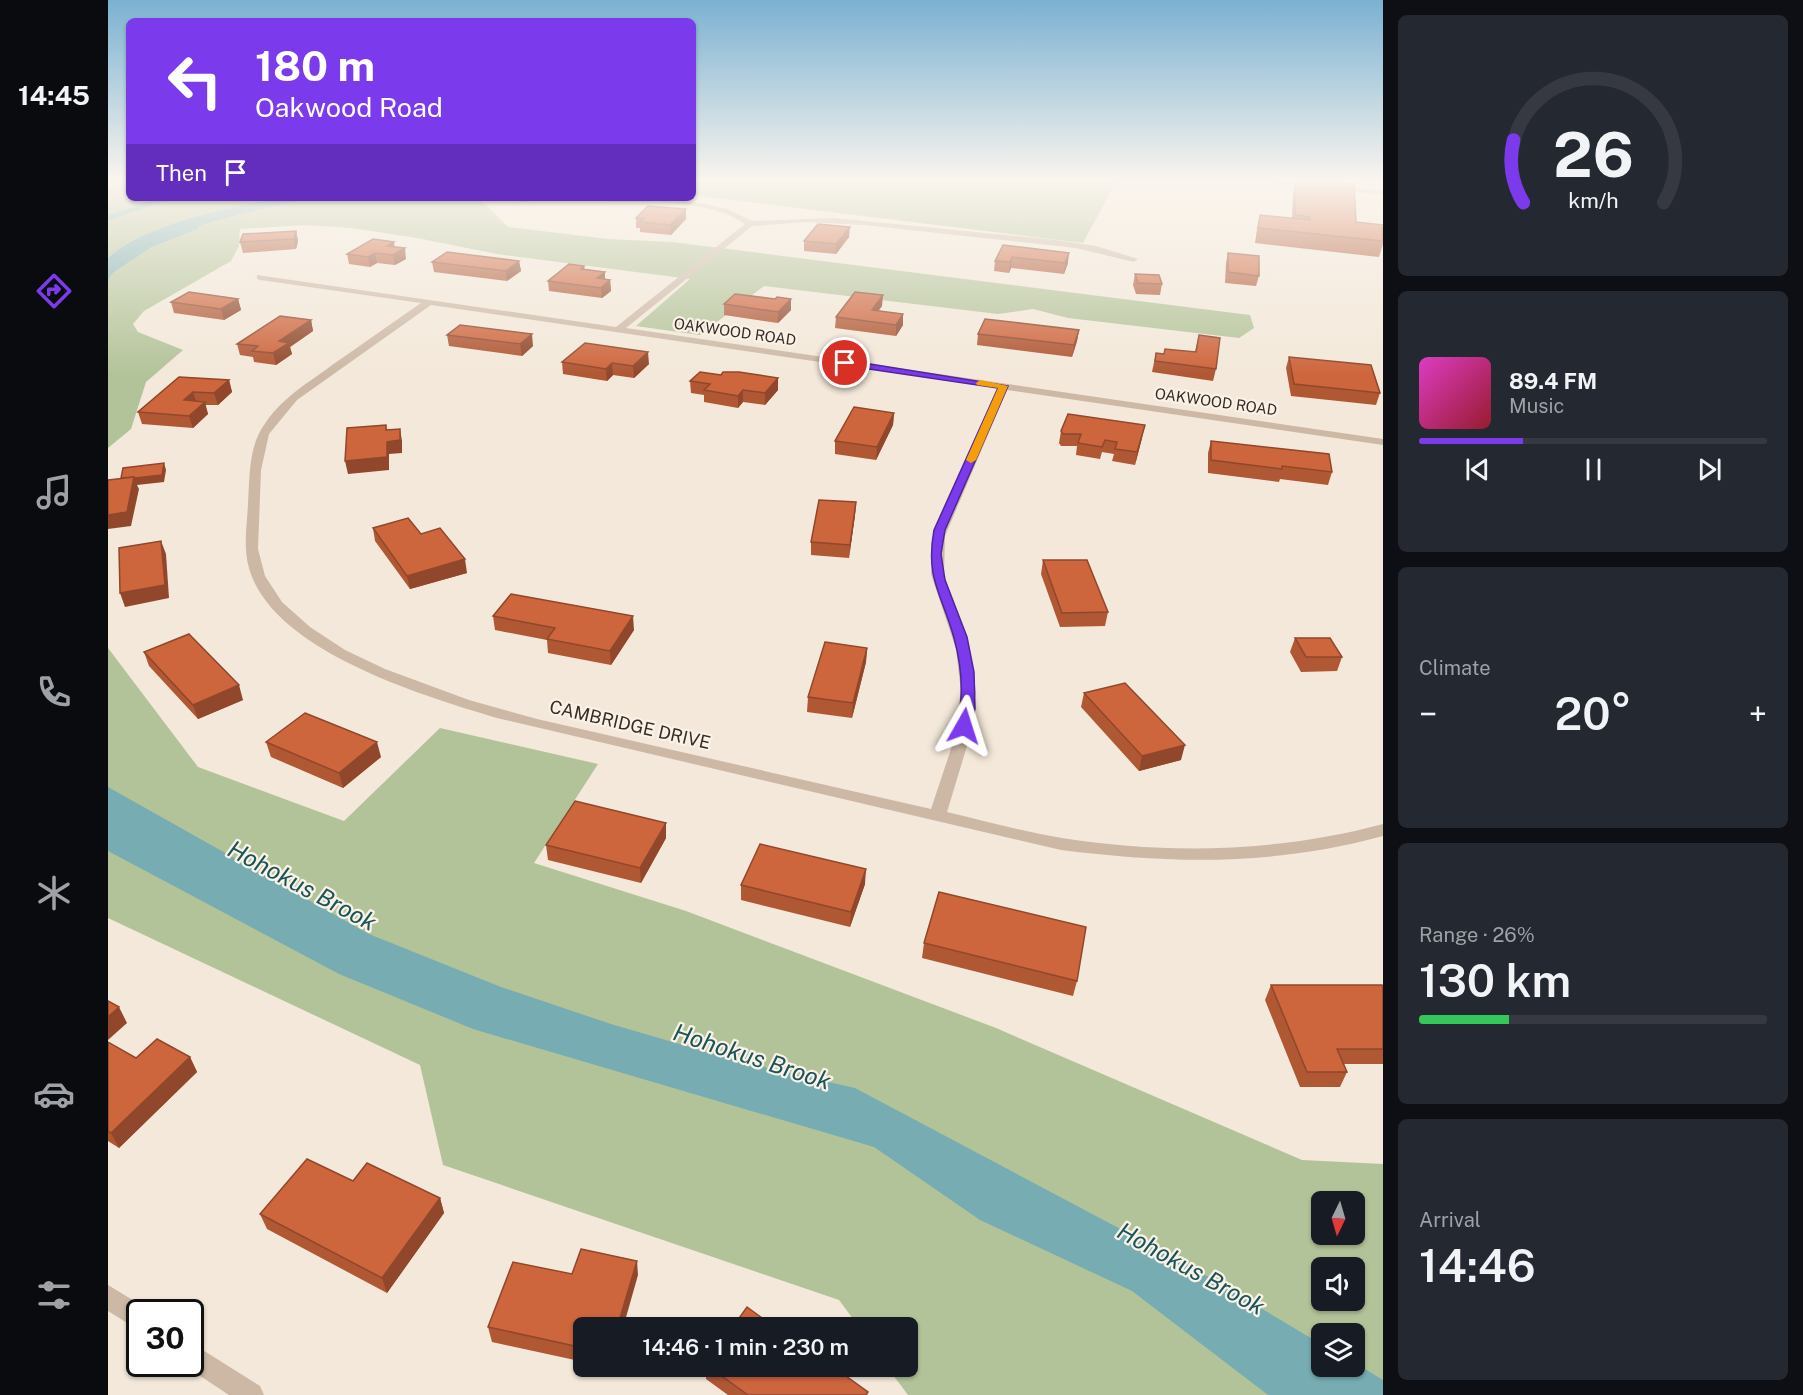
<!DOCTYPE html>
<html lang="en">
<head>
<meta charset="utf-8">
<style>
	body { margin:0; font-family:"Public Sans",sans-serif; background:#242831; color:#f1f3f6; height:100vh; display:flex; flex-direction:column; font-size:22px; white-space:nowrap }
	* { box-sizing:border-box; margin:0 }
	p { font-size:20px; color:#9ea1a6 }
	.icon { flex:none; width:33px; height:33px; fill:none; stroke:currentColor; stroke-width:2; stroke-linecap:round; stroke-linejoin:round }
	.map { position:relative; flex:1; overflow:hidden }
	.sheet { display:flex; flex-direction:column; gap:15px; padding:15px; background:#0d0f14; width:420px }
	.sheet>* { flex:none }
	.top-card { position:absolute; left:18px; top:18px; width:570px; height:183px; border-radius:9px; box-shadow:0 2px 4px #0004; background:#7c3aed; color:#fff; overflow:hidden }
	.needle { width:39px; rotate:185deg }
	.tools { position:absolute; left:1203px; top:1191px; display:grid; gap:12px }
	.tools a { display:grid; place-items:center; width:54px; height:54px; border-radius:9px; background:#171b24; box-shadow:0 2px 4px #0004; font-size:30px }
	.speed { position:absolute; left:18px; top:1299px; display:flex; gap:12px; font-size:30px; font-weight:700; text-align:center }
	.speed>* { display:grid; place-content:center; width:78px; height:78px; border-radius:50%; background:#171b24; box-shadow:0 2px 4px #0004; line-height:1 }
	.speed .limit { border:3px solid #111; border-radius:9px; background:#fff; color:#111 }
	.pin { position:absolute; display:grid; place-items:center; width:51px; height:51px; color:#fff; margin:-26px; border:3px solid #fff; border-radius:50%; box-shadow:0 2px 6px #0007 }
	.me { position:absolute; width:66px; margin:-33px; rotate:6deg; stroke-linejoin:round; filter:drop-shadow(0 0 4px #0008) }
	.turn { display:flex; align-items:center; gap:21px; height:126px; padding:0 30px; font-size:27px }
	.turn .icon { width:78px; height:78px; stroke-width:2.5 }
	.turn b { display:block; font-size:42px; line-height:51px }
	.then { display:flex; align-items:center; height:57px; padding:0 30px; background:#0003; gap:12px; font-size:22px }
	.big { font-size:45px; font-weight:600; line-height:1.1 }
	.sheet .tile { flex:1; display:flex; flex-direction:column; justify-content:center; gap:9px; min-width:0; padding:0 21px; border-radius:9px; background:#242831 }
	.sheet .dial { align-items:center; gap:0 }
	.dial svg { height:156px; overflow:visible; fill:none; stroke:#363941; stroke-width:7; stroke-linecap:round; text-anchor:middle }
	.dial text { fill:#f1f3f6; stroke:none }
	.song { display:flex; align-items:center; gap:18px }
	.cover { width:72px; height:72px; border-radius:9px; background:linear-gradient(135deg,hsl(310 70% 55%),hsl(350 70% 35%)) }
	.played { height:6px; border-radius:3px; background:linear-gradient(90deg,#7c3aed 30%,#363941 30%) }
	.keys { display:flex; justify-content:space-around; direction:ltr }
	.heat { display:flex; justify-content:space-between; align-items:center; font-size:33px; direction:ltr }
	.charge { height:9px; border-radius:4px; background:linear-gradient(90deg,#34c759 26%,#363941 0) }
	.trip { position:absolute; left:465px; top:1317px; width:345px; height:60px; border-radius:9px; background:#171b24; box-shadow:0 2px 4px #0004; font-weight:600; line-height:60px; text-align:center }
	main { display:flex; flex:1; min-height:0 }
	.tab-bar { display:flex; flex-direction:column; width:108px; justify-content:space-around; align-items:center; background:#090b0e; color:#9ea1a6 }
	.tab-bar .icon { width:42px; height:42px }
	.tab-bar .active { color:#7c3aed }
	.tab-bar b { font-size:27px; color:#f1f3f6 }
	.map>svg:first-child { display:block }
</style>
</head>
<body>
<main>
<nav class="tab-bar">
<b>14:45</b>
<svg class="icon active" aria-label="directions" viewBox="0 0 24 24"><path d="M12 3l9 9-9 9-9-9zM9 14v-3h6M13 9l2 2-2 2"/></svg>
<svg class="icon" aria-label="music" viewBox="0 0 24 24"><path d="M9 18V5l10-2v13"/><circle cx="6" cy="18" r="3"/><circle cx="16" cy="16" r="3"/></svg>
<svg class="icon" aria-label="phone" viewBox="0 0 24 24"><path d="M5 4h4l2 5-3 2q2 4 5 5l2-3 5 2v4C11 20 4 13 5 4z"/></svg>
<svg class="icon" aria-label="climate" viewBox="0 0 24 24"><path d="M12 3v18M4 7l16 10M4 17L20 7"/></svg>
<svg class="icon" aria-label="car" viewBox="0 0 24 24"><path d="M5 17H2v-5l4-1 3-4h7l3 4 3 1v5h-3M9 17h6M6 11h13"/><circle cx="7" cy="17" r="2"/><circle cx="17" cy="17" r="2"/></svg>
<svg class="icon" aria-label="filters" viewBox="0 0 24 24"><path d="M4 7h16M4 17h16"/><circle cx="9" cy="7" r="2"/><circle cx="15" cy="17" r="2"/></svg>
</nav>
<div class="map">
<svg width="1275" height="1395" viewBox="0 0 1275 1395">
	<rect width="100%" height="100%" fill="#f3e8d9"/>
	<g fill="#b3c399" fill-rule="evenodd">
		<path d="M0 180H21V198H371L400 227 500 239 564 242 1142 315 1146 328 1131 338 960 318 925 309 890 314 656 286 592 335 528 326 582 279 389 254 309 238 243 228 197 225 132 229 131 246 123 261 36 311 25 324 30 332 75 350 38 382 23 429 0 448Z"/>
		<path d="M585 180H1009L975 243 585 195Z"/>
		<path d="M0 648 90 767 236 821 332 728 490 764 426 863 578 911 888 1028 1194 1160 1275 1164V1395H800L779 1367 800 1366V1328L751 1327 731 1300 335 1165 312 1065 0 918ZM1214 1202H1246V1234H1214ZM1214 1268H1246V1300H1214ZM1214 1334H1246V1366H1214Z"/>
	</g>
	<g fill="#77adb2">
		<path d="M168 198H199C147 212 26 232 0 280V258C41 222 116 210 168 198Z"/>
		<path d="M0 787 261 934 393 987 503 1024 633 1062 747 1088 1082 1266 1213 1344 1214 1366H1246L1247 1363 1275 1380V1395H1160L1024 1291 872 1220 766 1147 365 1029 231 974 0 851Z"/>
	</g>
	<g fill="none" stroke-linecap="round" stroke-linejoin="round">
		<g stroke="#77adb2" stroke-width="5">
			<path d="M0 218 58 198"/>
			<path d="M0 273 42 245 88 227"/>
		</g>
		<g fill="#ccb8a5" fill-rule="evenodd">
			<path d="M12 180 21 181 0 191V186Z"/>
			<path d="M1136 180H1162L1275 191V195Z"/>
			<path d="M501 198 555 199 597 204 619 209 644 221 727 218 948 240 988 246 1030 259 1026 262 968 248 756 225 699 222 644 226 518 328 1275 439V445L899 390 837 536 836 574 862 649 868 692 859 746 839 812C877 821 916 832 954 838 1062 855 1170 852 1275 824V836C1163 866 1067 864 953 850L389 718C316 696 164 651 141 568 135 547 139 525 140 504 142 475 140 446 158 422 176 396 203 381 227 363 256 343 284 323 313 303L152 280 149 279V275L508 327 637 224C604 200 542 202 502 202L498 200ZM323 305 889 388 825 536 823 574 848 649 853 692 844 746 823 809 429 719 361 700 277 669 237 650 202 627 174 602 157 576 150 549 153 470 161 434 189 400Z"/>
			<path d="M0 1285 41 1310V1312H32V1331L0 1311Z"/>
			<path d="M82 1342 152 1386 156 1395H121L74 1364H82Z"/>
		</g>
	</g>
	<g fill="#b05734">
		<path d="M1188 180 1248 222 1275 225V244L1271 257 1147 243 1149 229 1152 215 1184 218 1185 192Z"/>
		<path d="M385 198H425L420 202 385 199Z"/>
		<path d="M528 218 578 219 563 235 532 232V228H528Z"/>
		<path d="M188 231 190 241 188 249 135 253 132 242Z"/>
		<path d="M741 237 728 254 696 251V241Z"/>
		<path d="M286 242V247L298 259 287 265 269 263 262 267 241 264 239 254Z"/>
		<path d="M895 245 960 263 956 274 903 268 901 273 886 271 887 261Z"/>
		<path d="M1120 253 1151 276 1148 286 1117 283 1118 263Z"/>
		<path d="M411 261 413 271 399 281 326 272 324 262Z"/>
		<path d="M476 266 477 269 497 272V279L502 280 503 291 494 298 441 291 440 281Z"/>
		<path d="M1027 274 1054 284 1052 295 1028 294 1025 285Z"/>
		<path d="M130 299 133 310 116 320 66 313 63 302Z"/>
		<path d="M667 299H683V310L670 323 616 315V304Z"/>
		<path d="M774 306 770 311 795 314V325L788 336 727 328 728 317Z"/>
		<path d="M203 320 205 331 182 347 184 354 168 365 146 362 145 357 132 355 129 344Z"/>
		<path d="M971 330 969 341 964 357 869 345 870 334Z"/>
		<path d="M339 335 425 346 414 356 341 346Z"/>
		<path d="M1091 335 1108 369 1105 381 1044 372 1048 353 1056 354 1087 352Z"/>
		<path d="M1181 357 1272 393 1268 405 1183 396 1178 368Z"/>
		<path d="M454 362 541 364 526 378 505 375 499 381 455 374Z"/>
		<path d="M613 375 670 378V390L657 405 635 402 630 408 596 402V395L583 393 582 381Z"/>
		<path d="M71 377 121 380 124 392 110 405H97L100 414 85 428 34 424 30 412Z"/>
		<path d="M786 413 785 425 768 460 727 454V441Z"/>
		<path d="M953 431 1034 438 1027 465 1004 461 1006 454 994 452 992 459 968 455 969 446H953L951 443Z"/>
		<path d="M1103 441 1224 472 1220 485 1172 479 1171 482 1100 473V453Z"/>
		<path d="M748 502 747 515 741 558 703 555V542Z"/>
		<path d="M265 528 313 534 359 573 302 589 267 541Z"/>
		<path d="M935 560 1000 612 997 626 952 627 933 574Z"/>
		<path d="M385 616 526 630 503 665 440 653 439 640 387 630Z"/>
		<path d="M1187 638 1234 657 1229 671 1193 672 1182 652Z"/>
		<path d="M759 648 758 662 744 718 699 712 700 697Z"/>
		<path d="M36 652 135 700 90 719 41 666Z"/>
		<path d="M976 693 1073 760 1031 771 973 707Z"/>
		<path d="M158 742 273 757 235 788 163 757Z"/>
		<path d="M558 823V838L533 883 440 860 438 845Z"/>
		<path d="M757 884 742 927 633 900V885Z"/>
		<path d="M816 943 969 981 965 996 814 958Z"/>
		<path d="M1163 985 1275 987V1064H1236L1239 1072 1232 1087H1192L1157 1000Z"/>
		<path d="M0 1042 28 1058 82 1057 89 1072 11 1148 0 1141Z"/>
		<path d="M245 1181 332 1198 336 1213 279 1293 159 1229 152 1214Z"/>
		<path d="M464 1274 530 1275 476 1328V1362L384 1342 380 1327Z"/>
		<path d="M598 1366H724L760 1395H620L598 1379Z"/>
	</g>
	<g fill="#90472b">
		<path d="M578 209V219L563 235 562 225Z"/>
		<path d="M742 227 741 237 728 254V244Z"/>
		<path d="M188 231 190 241 188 249 186 239Z"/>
		<path d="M286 242 287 252 279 246Z"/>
		<path d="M297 248 298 259 287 265 285 255Z"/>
		<path d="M267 253 269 263 262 267 260 257Z"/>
		<path d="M961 253 960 263 956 274 957 263Z"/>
		<path d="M904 257 903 268 901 273 902 262Z"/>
		<path d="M411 261 413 271 399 281 398 271Z"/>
		<path d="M497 272V283L489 278Z"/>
		<path d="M502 280 503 291 494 298 493 288Z"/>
		<path d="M775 295 774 306 763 321 764 310Z"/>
		<path d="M130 299 133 310 116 320 113 309Z"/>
		<path d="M683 299V310L670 323V312Z"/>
		<path d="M795 314V325L788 336V325Z"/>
		<path d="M203 320 205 331 182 347 184 354 168 365 165 353 171 341Z"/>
		<path d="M971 330 969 341 964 357 966 345Z"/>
		<path d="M424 334 425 346 414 356 412 344Z"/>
		<path d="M540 352 541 364 526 378 525 366Z"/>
		<path d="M504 363 505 375 499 381 498 369Z"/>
		<path d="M670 378V390L657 405V393Z"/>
		<path d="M121 380 124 392 110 405 106 393Z"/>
		<path d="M635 390V402L630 408V396Z"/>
		<path d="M85 392 89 404 76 400Z"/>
		<path d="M97 402 100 414 85 428 81 416Z"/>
		<path d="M786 413 785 425 768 460 769 447Z"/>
		<path d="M278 425 280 437 292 429 294 441V453L281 454V470L240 474 237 461 279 442Z"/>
		<path d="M1037 425 1034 438 1027 465 1029 452Z"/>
		<path d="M56 463 58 470 56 482 29 485 31 489 23 526 0 529V515L12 480Z"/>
		<path d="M748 502 747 515 741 558 742 545Z"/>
		<path d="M53 541 58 554 61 598 17 607 12 593Z"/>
		<path d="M357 559 359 573 302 589 299 576Z"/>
		<path d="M525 616 526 630 503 665 502 651Z"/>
		<path d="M759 648 758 662 744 718 745 703Z"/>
		<path d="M131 685 135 700 90 719 85 705Z"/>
		<path d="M269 742 273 757 235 788 231 773Z"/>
		<path d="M1077 745 1073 760 1031 771 1034 756Z"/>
		<path d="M558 823V838L533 883 532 868Z"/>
		<path d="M758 869 757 884 742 927 743 912Z"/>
		<path d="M11 1007 19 1023 0 1040V1017Z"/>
		<path d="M82 1057 89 1072 11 1148 3 1133Z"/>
		<path d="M332 1198 336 1213 279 1293 274 1278Z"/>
		<path d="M529 1261 530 1275 515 1328H509Z"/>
	</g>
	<g fill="#cd653d" stroke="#90472b" stroke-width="1.5">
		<path d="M1188 180H1203L1246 184 1248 222 1275 225V228H1274L1275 241 1150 228 1152 215 1202 220V217L1187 215Z"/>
		<path d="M540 206 578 209 562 225 532 222 536 218H528Z"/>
		<path d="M710 224 742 227 728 244 696 241Z"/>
		<path d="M188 231 186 239 132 242 135 234Z"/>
		<path d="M265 239 286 242 279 246 297 248 285 255 267 253 260 257 239 254Z"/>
		<path d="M895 245 961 253 957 263 904 257 902 262 887 261Z"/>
		<path d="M339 252 411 261 398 271 324 262Z"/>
		<path d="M1120 253 1151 256V276L1120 272Z"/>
		<path d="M461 264 476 266 473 269 497 272 489 278 502 280 493 288 440 281Z"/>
		<path d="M1027 274 1051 275 1054 284 1030 283Z"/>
		<path d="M81 292 130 299 113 309 63 302Z"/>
		<path d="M747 292 775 295 764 310 795 314 788 325 728 317Z"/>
		<path d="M627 294 667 299 669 297 683 299 670 312 616 304Z"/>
		<path d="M172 316 203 320 171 341 181 343 165 353 144 351 150 346 129 344Z"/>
		<path d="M877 319 971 330 966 345 870 334Z"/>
		<path d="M352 325 424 334 412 344 339 335Z"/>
		<path d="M1091 335 1112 338 1108 369 1047 361 1048 353 1056 354 1057 349 1088 352Z"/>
		<path d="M477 343 540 352 525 366 504 363 498 369 454 362Z"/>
		<path d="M1181 357 1263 365 1272 393 1186 384Z"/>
		<path d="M592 372 613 375 615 372H631L670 378 657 393 635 390 630 396 596 390 602 384 582 381Z"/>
		<path d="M71 377 121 380 106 393 85 392 76 400 97 402 81 416 30 412Z"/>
		<path d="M746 407 786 413 769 447 727 441Z"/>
		<path d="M960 414 1037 425 1029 452 1007 449 1009 442 997 440 994 447 970 443 973 434H955L953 431Z"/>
		<path d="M278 425V430L292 429V440L279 442V457L237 461 239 428Z"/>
		<path d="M1103 441 1221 454 1224 472 1174 466V469L1103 460Z"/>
		<path d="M56 463 54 475 27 478 26 477 13 478 15 468Z"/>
		<path d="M26 477 19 512 0 515V480Z"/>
		<path d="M711 500 748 502 742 545 703 542Z"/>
		<path d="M300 518 313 534 332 528 357 559 299 576 265 528Z"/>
		<path d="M53 541 57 585 12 593 11 548Z"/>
		<path d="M935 560H979L1000 612 954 613Z"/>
		<path d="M403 594 525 616 502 651 439 639 447 628 385 616Z"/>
		<path d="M81 634 131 685 85 705 36 652Z"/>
		<path d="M1187 638H1222L1234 657H1198Z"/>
		<path d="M717 642 759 648 745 703 700 697Z"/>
		<path d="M1017 683 1077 745 1034 756 976 693Z"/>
		<path d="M197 713 269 742 231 773 158 742Z"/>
		<path d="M467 801 558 823 532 868 438 845Z"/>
		<path d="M652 844 758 869 743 912 633 885Z"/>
		<path d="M831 892 978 927 969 981 816 943Z"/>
		<path d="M1163 985H1274L1275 987V1049H1229L1239 1072H1199Z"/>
		<path d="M0 1001 11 1007 0 1017Z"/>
		<path d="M49 1039 82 1057 3 1133 0 1131V1042L28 1058Z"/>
		<path d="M199 1159 245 1181 259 1163 332 1198 274 1278 152 1214Z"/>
		<path d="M473 1249 529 1261 509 1328H476V1348L380 1327 405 1262 464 1274Z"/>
		<path d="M639 1307 668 1328H624Z"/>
		<path d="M600 1366H724L760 1392 758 1395H640Z"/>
	</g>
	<linearGradient id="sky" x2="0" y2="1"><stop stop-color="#7bb1d2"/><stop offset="0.48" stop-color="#faf5ee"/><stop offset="1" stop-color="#faf5ee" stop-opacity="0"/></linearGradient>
	<rect width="1275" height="375" fill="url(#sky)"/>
	<path fill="#7c3aed" stroke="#51269a" stroke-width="1.5" d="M737 360 900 386 837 530 833 554 837 580 859 637 866 672 867 709 861 729H852L849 726C856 696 854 667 846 638 834 594 817 579 826 530L890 388 734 365 732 363Z"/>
	<path fill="#f59e0b" d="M872 380 900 386 868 460 863 463 858 460 890 388 869 385 868 383Z"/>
	<g text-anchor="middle" stroke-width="4.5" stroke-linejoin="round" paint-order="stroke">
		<g font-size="15" fill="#372c27" stroke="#faf2e6">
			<text transform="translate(627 332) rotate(8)" y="5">OAKWOOD ROAD</text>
			<text transform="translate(1108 402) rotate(8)" y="5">OAKWOOD ROAD</text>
		</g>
		<g font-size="18" fill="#372c27" stroke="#faf2e6">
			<text transform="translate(522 725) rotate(13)" y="6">CAMBRIDGE DRIVE</text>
		</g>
		<g font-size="24" font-style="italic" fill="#1a545b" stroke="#faf2e6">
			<text transform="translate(194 886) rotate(28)" y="8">Hohokus Brook</text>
			<text transform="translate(644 1057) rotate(18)" y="8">Hohokus Brook</text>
			<text transform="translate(1083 1269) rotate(29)" y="8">Hohokus Brook</text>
		</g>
	</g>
</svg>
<div class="tools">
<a><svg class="needle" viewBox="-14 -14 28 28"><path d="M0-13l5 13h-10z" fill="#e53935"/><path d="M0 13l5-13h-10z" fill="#9ea1a6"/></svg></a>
<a><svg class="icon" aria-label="sound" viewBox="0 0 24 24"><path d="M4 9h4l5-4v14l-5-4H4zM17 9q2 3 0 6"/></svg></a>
<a><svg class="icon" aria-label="layers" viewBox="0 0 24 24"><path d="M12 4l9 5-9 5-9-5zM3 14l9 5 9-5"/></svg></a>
</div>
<div class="speed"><div class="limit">30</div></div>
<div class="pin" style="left:737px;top:363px;background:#d93025"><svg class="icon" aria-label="arrive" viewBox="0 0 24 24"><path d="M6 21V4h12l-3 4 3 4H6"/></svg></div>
<svg class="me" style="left:856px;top:726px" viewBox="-20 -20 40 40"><path d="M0-17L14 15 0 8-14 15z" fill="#7c3aed" stroke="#fff" stroke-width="4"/></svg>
<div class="trip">14:46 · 1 min · 230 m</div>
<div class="top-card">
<div class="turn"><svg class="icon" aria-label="left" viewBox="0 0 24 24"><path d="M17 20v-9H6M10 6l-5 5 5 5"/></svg><div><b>180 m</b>Oakwood Road</div></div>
<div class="then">Then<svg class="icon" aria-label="arrive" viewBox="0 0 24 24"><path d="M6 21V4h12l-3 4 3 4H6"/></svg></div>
</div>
</div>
<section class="sheet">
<div class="tile dial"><svg viewBox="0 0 100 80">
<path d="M14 69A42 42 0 1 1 86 69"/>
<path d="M14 69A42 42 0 0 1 9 37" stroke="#7c3aed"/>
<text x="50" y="56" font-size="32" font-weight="700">26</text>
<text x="50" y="72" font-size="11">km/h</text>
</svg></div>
<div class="tile">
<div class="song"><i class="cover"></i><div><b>89.4 FM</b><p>Music</p></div></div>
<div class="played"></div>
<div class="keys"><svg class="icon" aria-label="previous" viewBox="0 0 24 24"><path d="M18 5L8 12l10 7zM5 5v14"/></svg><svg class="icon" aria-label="pause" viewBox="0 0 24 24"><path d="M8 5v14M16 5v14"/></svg><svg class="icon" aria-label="next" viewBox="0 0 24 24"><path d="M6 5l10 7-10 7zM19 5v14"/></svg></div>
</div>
<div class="tile"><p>Climate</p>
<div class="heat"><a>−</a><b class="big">20°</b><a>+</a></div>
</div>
<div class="tile"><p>Range · 26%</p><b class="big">130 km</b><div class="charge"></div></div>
<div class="tile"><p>Arrival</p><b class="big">14:46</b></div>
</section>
</main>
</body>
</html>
